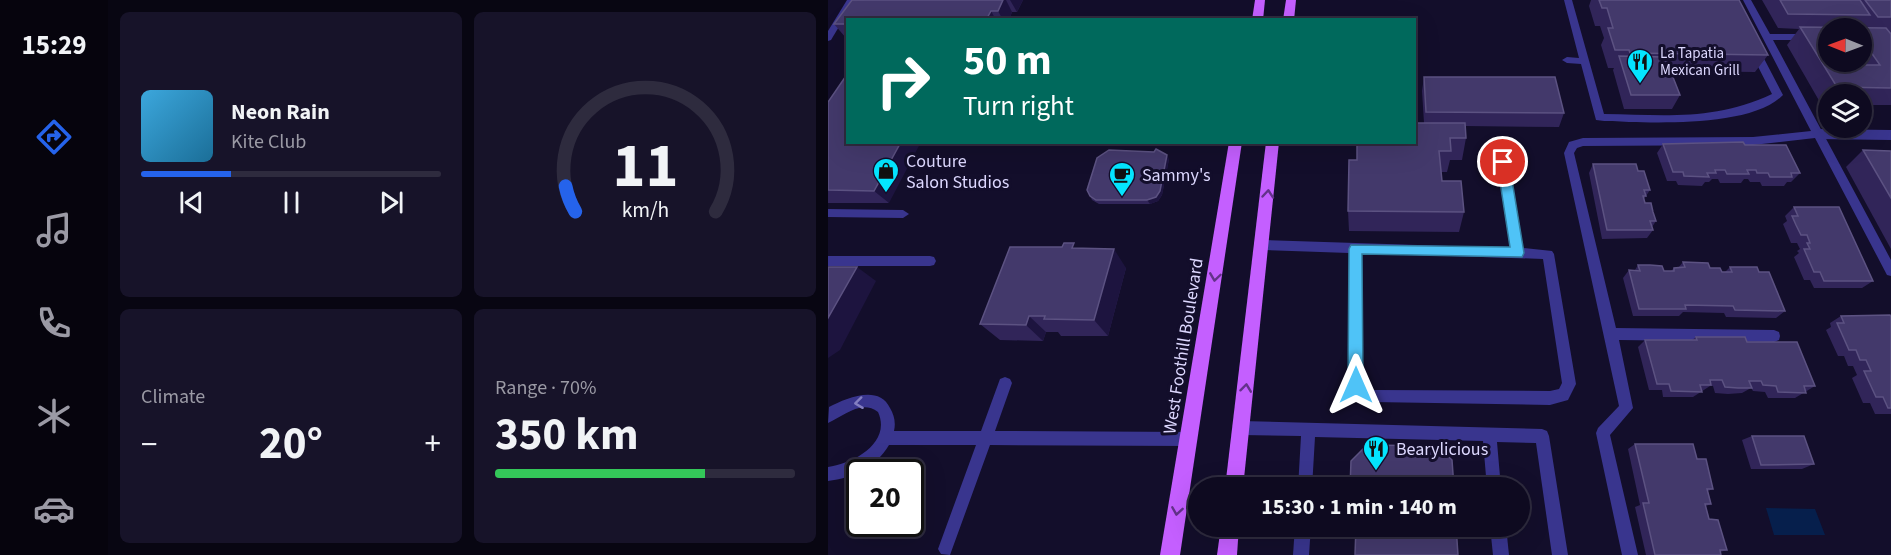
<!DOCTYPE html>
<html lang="en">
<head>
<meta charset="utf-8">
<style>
	body { margin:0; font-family:"Source Sans 3",sans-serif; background:#171329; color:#f1f3f6; height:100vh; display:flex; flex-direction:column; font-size:22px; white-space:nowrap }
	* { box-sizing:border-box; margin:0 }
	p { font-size:20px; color:#9b9aa5 }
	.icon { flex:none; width:33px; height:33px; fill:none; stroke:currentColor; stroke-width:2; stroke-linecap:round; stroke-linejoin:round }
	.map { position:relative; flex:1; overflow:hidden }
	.drawer { display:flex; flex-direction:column; gap:12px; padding:12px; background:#080612; width:720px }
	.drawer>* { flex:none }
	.hud { position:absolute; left:18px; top:18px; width:570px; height:126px; border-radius:0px; box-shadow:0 6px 24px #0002,0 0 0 2px #2e2b3e; background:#00695c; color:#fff; overflow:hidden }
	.needle { width:39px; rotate:271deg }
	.tools { position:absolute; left:990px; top:18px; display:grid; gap:12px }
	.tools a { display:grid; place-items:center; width:54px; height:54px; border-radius:50%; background:#0e0a20; box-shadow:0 6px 24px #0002,0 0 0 2px #2e2b3e; font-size:30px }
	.speed { position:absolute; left:18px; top:459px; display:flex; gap:12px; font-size:30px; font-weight:700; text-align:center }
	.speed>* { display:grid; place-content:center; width:78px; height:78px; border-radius:50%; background:#0e0a20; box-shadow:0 6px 24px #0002,0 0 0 2px #2e2b3e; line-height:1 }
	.speed .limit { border:3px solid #111; border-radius:9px; background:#fff; color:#111 }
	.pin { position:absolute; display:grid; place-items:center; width:51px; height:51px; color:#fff; margin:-26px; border:3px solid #fff; border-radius:50%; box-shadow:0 2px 6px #0007 }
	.me { position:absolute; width:66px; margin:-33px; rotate:0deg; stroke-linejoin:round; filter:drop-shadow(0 0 4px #0008) }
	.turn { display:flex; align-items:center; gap:21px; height:126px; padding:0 18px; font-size:27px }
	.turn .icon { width:78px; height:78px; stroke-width:2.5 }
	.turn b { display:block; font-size:42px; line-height:51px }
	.big { font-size:45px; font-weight:700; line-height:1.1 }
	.drawer .tile { flex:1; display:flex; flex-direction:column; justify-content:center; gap:9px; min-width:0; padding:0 21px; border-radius:9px; background:#171329 }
	.drawer .dial { align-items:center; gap:0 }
	.dial svg { height:156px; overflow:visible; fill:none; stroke:#2e2b3e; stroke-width:7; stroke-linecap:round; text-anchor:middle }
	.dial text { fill:#f1f3f6; stroke:none }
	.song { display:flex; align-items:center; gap:18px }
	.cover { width:72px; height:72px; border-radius:9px; background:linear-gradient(135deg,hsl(200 70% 55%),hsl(200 70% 35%)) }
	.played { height:6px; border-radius:3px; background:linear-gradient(90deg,#2563eb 30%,#2e2b3e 30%) }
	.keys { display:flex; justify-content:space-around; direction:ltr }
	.heat { display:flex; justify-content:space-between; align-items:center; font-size:33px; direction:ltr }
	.charge { height:9px; border-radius:4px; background:linear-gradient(90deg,#34c759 70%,#2e2b3e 0) }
	.drawer .tiles { flex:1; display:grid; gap:12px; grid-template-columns:repeat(2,1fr) }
	.trip { position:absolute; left:360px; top:477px; width:342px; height:60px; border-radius:30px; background:#0e0a20; box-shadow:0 6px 24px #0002,0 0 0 2px #2e2b3e; font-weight:700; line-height:60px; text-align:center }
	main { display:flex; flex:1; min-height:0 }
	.tab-bar { display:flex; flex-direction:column; width:108px; justify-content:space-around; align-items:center; background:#06040d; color:#9b9aa5 }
	.tab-bar .icon { width:42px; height:42px }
	.tab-bar .selected { color:#2563eb }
	.tab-bar b { font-size:27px; color:#f1f3f6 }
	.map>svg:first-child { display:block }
</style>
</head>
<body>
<main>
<nav class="tab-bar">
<b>15:29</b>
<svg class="icon selected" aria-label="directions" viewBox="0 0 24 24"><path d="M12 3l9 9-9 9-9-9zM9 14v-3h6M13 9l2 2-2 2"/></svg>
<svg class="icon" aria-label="music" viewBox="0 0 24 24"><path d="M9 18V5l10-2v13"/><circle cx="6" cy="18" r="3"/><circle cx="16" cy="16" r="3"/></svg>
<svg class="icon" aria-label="phone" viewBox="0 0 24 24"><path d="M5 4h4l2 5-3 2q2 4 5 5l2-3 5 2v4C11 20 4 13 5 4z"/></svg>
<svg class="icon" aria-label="climate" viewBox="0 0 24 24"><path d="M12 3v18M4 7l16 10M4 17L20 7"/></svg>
<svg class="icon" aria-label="car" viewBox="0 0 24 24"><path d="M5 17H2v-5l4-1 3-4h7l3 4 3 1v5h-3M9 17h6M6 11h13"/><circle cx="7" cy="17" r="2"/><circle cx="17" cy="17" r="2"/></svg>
</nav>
<section class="drawer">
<div class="tiles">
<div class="tile">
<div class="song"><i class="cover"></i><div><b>Neon Rain</b><p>Kite Club</p></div></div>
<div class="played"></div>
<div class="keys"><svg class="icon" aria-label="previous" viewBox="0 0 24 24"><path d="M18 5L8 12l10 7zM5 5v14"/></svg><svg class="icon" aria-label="pause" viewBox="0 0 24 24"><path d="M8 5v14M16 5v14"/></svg><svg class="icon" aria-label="next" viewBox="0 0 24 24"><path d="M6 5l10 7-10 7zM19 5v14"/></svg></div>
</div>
<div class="tile dial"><svg viewBox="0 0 100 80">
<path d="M14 69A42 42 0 1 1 86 69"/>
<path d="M14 69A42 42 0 0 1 9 56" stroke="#2563eb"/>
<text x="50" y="56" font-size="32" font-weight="700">11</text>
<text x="50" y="72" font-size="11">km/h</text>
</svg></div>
<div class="tile"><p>Climate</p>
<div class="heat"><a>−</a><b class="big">20°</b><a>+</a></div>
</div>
<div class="tile"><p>Range · 70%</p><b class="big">350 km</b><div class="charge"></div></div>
</div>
</section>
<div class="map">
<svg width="1063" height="555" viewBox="0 0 1063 555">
	<rect width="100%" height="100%" fill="#130e2b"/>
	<path fill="#061f4c" d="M938 508 987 509 997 535H946Z"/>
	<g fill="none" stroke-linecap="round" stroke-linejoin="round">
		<g fill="#39358e" fill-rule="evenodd">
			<path d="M19 0H27L3 40 0 41V31Z"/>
			<path d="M736 0H744L776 114C837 115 887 121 944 94L921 49 926 46 931 49 955 95C926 125 841 123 801 122 790 121 779 122 768 120L753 64 739 63 734 60 739 57 751 58Z"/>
			<path d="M915 0H923L942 34H1000V40H945L1063 260V276L1059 275 987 138 925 145 755 146 749 148 746 153 788 328 946 330 951 332 952 336 951 340 946 342 791 340 805 408 782 435 810 555H794L768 433 770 428 791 406 736 153 741 142 755 138 925 137 983 131Z"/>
			<path d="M676 158 681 162 695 248 724 251 726 254 748 384 740 400 722 405 545 402 530 398 521 385V253L434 250 430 248 428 245 430 242 434 240 683 248 671 162ZM533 253 715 259 734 383 731 389 722 391 545 390 539 388 535 383Z"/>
			<path d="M0 209 75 210 81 214 75 218 0 217Z"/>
			<path d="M0 256H102L106 257 108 261 106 265 102 266H0Z"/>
			<path d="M177 377 182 379 184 383 167 431 361 432 366 434 368 439 366 444 361 446 162 445 122 555 113 554 110 549 148 445H61C48 467 25 478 0 481V467C25 464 64 443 50 412 33 399 16 416 0 423L1 407C18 398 51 384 62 408 66 415 68 422 66 431H153L172 379Z"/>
			<path d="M413 421 714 429 719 431 721 436 740 555H724L708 443 669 442 673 488H659L655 441 487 437 484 488H470L473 436 413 435 408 433 406 428 408 423Z"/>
			<path d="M467 526H483L481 555H465Z"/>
			<path d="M662 526H678L681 555H665Z"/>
		</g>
		<path fill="#39358e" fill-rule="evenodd" d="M989 129 1063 130V140L989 139 983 134Z"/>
		<g fill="#c45fff" fill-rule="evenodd">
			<path d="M427 0H437L435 20H424Z"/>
			<path d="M458 0H468L466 20H455Z"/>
			<path d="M401 142H414L352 555H332Z"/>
			<path d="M438 142H451L415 488H397Z"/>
			<path d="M393 526H411L409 555H389Z"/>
		</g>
	</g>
	<g fill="#312559" fill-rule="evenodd">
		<path d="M24 0H195L189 12H184L181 20H20V38H18L6 24Z"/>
		<path d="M763 0H911L940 55 927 72 843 71 852 95 844 109H796L785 70 786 68H780L773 45 776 38 772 26H767L761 6Z"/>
		<path d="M934 0H1063V105H1034V94H1000V105L993 104 959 45 971 29 950 28ZM1000 28H1034V62H1000Z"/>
		<path d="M596 77 736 113 731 127 637 126 638 138 634 160H622L619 172H613L614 181 636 212 631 232 521 231 520 211 529 160 596 123 594 91Z"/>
		<path d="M0 102 61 203H0Z"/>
		<path d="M835 144 917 145 972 173 963 182H959L956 186H934L932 182H922L920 179H916L913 183H892L890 179H884L881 182H877L874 186 850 185 848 181H839L829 153Z"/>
		<path d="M1035 150 1063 151V249L1018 167Z"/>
		<path d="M341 159 334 195 330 201 322 204H271L264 200 259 190Z"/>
		<path d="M765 164 810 171 822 190 816 199 817 203 828 221 824 227 825 230 819 238 774 239 761 173Z"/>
		<path d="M966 207 1045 281 1034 288H986L982 280H976L966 257 971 253 969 251 972 249 969 243H963L955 224 959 221 957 216Z"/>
		<path d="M250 248 298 268 280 336H233L230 332H218L215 341 172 340 152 324Z"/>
		<path d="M855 262 882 268 894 272H897L902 267 931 272 957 311 948 318 898 317 896 313 855 312 851 316H805L795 278 801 270H807L810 265 836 271H843L846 268H850Z"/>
		<path d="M1013 316 1063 317V414H1047L1042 403H1035L1024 378 1029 375 1025 366H1020L1016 356H1010L998 330 1003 327 1002 323Z"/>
		<path d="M868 337 919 342 987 386 967 398H940L937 392 925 391 923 388 914 393 900 394 887 393 885 386H882L865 397H835L834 390H821L810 347 817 340H864Z"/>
		<path d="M924 436 986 464 974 469H923L914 440Z"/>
		<path d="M807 444 869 459 885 489 880 491 883 504 878 506 881 519 899 550 892 552 893 555H818L807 507 812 505 800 449Z"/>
	</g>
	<g fill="#1d143f">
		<path d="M175 0H178L184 12 181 20H175L170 11Z"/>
		<path d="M182 0H195L189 12Z"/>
		<path d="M163 11 168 20H158Z"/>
		<path d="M73 142H93L61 203 46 191Z"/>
		<path d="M339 155 341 159 334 195 330 201 322 204 319 200Z"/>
		<path d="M286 249 298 268 280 336 266 320Z"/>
		<path d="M29 267 48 281 12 350 0 358V318Z"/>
		<path d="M201 316 218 332 215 341 198 325Z"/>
	</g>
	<g fill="#43396b" stroke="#5c5282" stroke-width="1.5" fill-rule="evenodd">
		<path d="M24 0H175L170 11H163L158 20H20V24H6Z"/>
		<path d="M771 0H911L940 55 802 53 801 50H787L780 28H785L779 8H774Z"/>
		<path d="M952 0H1032L1042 15 960 14Z"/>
		<path d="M1037 0H1063V17H1050Z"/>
		<path d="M972 27 1058 28 1063 34V88L1009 87ZM1000 28H1034V45H1038L1052 65H1020L1017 62H1000Z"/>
		<path d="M791 56 837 57 852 95H803Z"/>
		<path d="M20 73V142H73L46 191 0 190V102Z"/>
		<path d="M596 77H727L736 113 598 112Z"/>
		<path d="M586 123H637L638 138H622L623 151H611L614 181H633L636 212 520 211 521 160H529V142H586Z"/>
		<path d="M915 142 917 145H958L972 173H963L964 177H942L940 173H929L928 170H919L921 174H899L897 170H887L888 173H879L881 177 856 176 855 172H845L835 144Z"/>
		<path d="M328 149 339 155 332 191 328 197 319 200H268L262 196 259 190 269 158 281 150 326 152Z"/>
		<path d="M1035 150 1063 151V198Z"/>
		<path d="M765 164H808L810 171H816L822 190H816L818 196H815L817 203H823L825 212 828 221H822L825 230H779Z"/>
		<path d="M966 207H1011L1045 281H996L992 272H986L976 249H982L979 243H982L979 235H973L968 225 964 216H970Z"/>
		<path d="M236 243H246L244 248 286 249 266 320 216 319 217 316H201L198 325 152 324 182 247H234Z"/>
		<path d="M855 262 880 263 882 268H892L894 272H904L902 267H929L931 272H941L957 311 907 310 905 306 857 305 858 309H811L801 270 812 271 810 265H822L834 266 836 271H846V268L857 267Z"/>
		<path d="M0 267H29L0 318Z"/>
		<path d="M1062 315 1063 317V408H1060L1055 397H1048L1036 371H1043L1038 360H1032L1028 350H1021L1009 323H1016L1013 316Z"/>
		<path d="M868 337H917L919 342H969L987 386H976L978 393 950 392 948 386 935 385 933 381H921L924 388H910L897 387 894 380H882L883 385H872L874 392 843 391 841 384H829L817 340H869Z"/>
		<path d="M924 436H976L986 464 933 465Z"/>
		<path d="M807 444H865L869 459H878L885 489H879L883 504H877L881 519 890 520 899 550H892L893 555H827L815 503H821Z"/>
		<path d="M539 445 610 446 624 460 626 488H522L523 461Z"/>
		<path d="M528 526H628L630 555H527Z"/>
	</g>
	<defs><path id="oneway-chevron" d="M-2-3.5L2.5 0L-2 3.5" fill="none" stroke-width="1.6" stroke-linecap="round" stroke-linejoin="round" transform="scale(1.5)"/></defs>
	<g stroke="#63328a">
		<use href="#oneway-chevron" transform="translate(440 194) rotate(-85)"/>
		<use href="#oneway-chevron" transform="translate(387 277) rotate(98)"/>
		<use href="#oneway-chevron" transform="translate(418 388) rotate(-83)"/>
		<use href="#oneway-chevron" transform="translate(349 511) rotate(99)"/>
	</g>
	<use stroke="#837ec1" href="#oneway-chevron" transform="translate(31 403) rotate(173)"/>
	<path fill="#4fc3f7" stroke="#337fa1" stroke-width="1.5" d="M675 157 681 162 696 253 694 257 534 254 535 385 533 390 528 392 522 390 520 385 521 249 523 245 682 247 669 162Z"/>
	<defs>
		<symbol id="restaurant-pin" viewBox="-11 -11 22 30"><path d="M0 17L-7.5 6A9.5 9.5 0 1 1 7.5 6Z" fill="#04e5ff" stroke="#130e2b"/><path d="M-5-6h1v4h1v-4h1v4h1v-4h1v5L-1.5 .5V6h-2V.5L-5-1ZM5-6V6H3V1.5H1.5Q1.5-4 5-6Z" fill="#111"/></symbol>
		<symbol id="shop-pin" viewBox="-11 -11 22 30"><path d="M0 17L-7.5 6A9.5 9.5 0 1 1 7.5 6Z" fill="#04e5ff" stroke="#130e2b"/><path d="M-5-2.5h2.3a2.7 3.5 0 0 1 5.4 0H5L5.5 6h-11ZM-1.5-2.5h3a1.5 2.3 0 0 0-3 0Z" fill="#111"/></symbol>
		<symbol id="cafe-pin" viewBox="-11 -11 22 30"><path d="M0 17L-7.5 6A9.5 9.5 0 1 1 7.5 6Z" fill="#04e5ff" stroke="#130e2b"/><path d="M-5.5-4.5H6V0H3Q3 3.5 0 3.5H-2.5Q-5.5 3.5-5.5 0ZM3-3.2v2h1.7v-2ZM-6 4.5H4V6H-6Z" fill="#111"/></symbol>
	</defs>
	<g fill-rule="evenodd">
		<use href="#restaurant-pin" x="797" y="47" width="30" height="40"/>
		<use href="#shop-pin" x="43" y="156" width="30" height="40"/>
		<use href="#cafe-pin" x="279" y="160" width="30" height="40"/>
		<use href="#restaurant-pin" x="533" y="434" width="30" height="40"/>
	</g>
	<g text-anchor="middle" stroke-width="6" stroke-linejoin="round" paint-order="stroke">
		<g font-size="15" fill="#ddd8ff" stroke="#130e2b" text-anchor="start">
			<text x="832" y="58">La Tapatia<tspan x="832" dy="17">Mexican Grill</tspan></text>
		</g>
		<g font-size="18" fill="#ddd8ff" stroke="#130e2b" text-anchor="start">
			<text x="78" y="167">Couture<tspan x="78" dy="21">Salon Studios</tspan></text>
			<text x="314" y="181">Sammy's</text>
			<text x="568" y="455">Bearylicious</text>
		</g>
		<g font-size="18" fill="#ddd8ff" stroke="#130e2b">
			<text transform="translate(355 346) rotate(-81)" y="6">West Foothill Boulevard</text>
		</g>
	</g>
</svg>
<div class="tools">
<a><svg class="needle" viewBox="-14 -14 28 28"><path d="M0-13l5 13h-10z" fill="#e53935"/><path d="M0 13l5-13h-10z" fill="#9b9aa5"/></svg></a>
<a><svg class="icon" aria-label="layers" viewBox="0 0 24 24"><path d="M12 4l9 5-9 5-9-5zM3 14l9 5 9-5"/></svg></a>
</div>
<div class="speed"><div class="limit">20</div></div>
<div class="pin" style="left:675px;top:162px;background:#d93025"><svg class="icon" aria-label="arrive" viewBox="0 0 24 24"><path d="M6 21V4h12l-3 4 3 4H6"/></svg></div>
<svg class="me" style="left:528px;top:385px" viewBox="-20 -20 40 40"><path d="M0-17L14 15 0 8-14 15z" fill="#4fc3f7" stroke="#fff" stroke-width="4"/></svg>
<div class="trip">15:30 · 1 min · 140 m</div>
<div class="hud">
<div class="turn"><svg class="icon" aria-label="right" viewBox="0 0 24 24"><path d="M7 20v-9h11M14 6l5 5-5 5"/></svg><div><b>50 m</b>Turn right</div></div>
</div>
</div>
</main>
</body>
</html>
